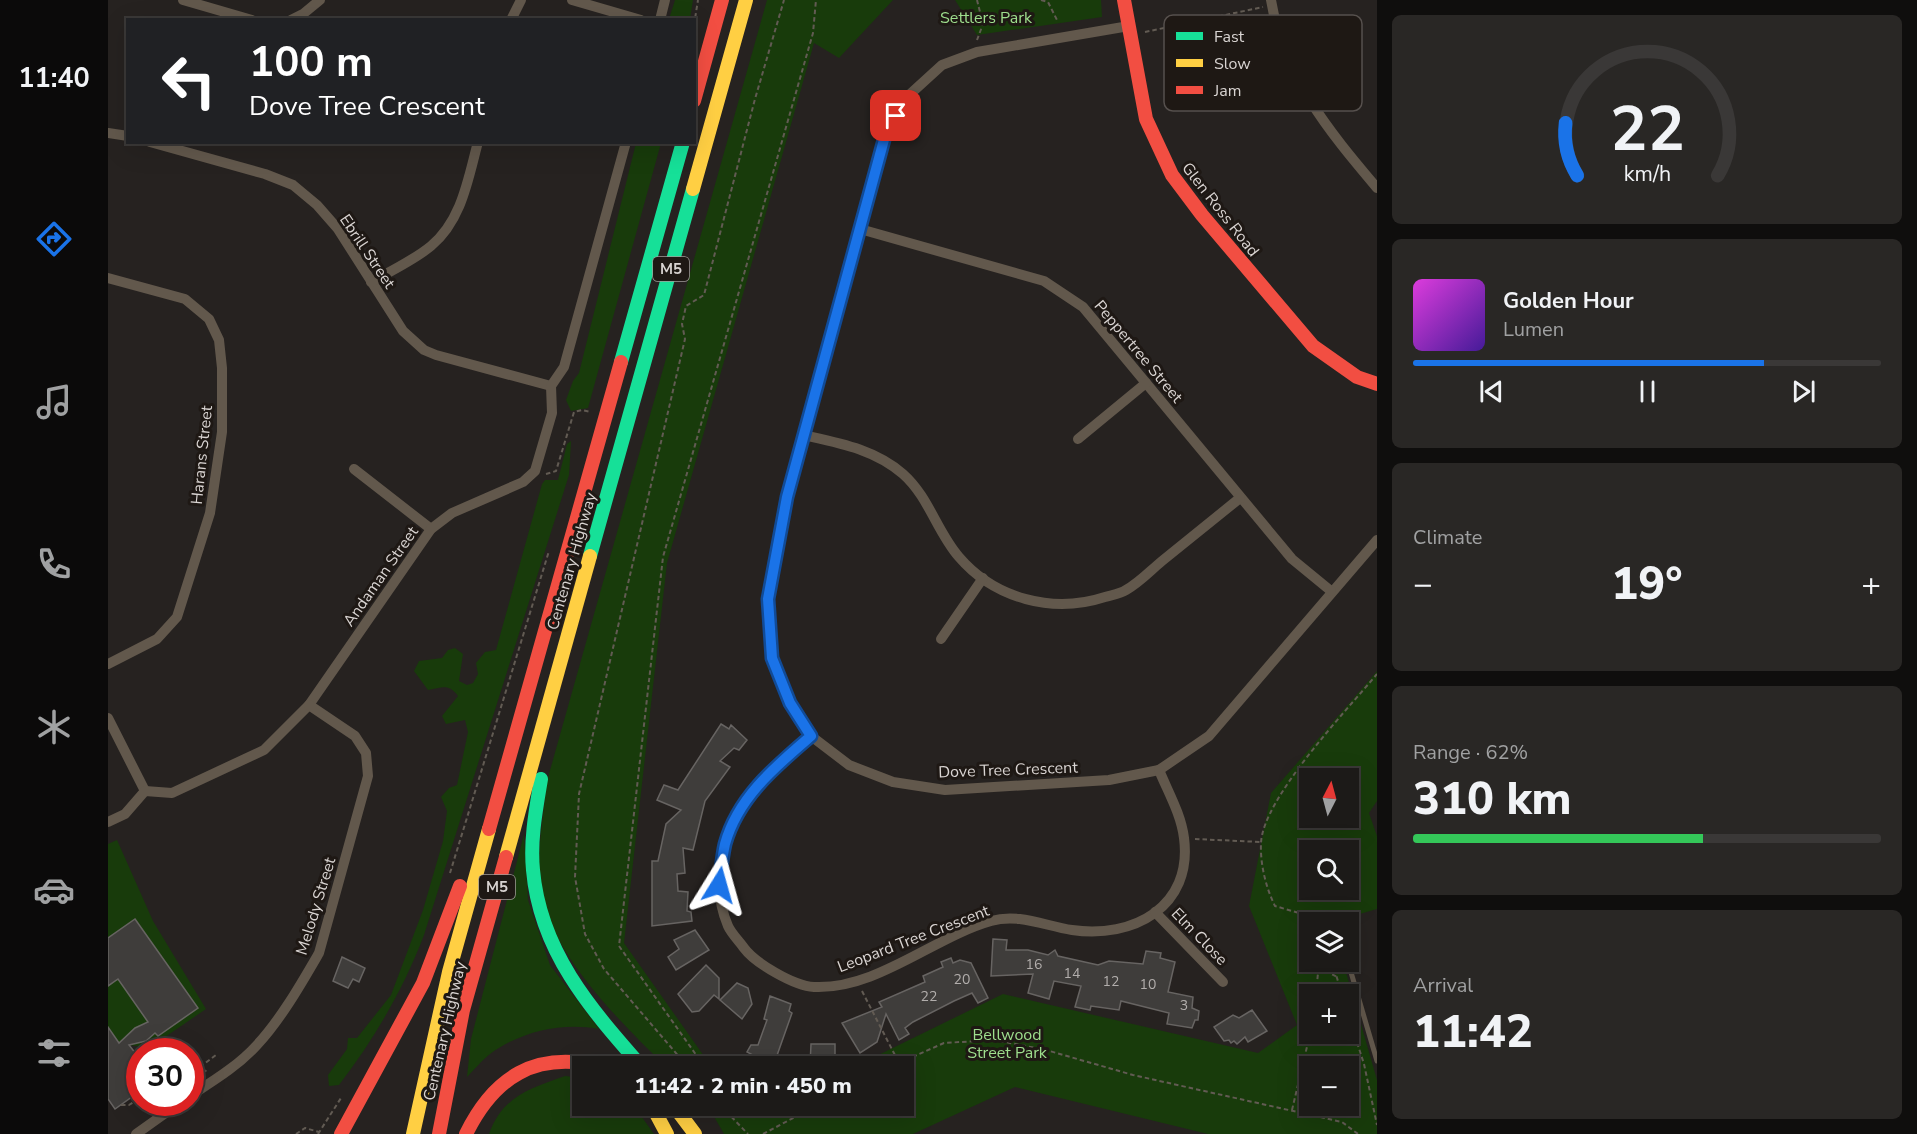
<!DOCTYPE html>
<html lang="en">
<head>
<meta charset="utf-8">
<style>
	body { margin:0; font-family:"Nunito Sans",sans-serif; background:#292725; color:#f1f3f6; height:100vh; display:flex; flex-direction:column; font-size:22px; white-space:nowrap }
	* { box-sizing:border-box; margin:0 }
	p { font-size:20px; color:#a0a1a2 }
	.icon { flex:none; width:33px; height:33px; fill:none; stroke:currentColor; stroke-width:2; stroke-linecap:round; stroke-linejoin:round }
	.map { position:relative; flex:1; overflow:hidden }
	.details { display:flex; flex-direction:column; gap:15px; padding:15px; background:#0f0e0d; width:540px }
	.details>* { flex:none }
	.top-card { position:absolute; left:18px; top:18px; width:570px; height:126px; border-radius:0px; box-shadow:0 6px 24px #0002,0 0 0 2px #3a3837; background:#202124; color:#fff; overflow:hidden }
	.needle { width:39px; rotate:6deg }
	.tools { position:absolute; left:1191px; top:768px; display:grid; gap:12px }
	.tools a { display:grid; place-items:center; width:60px; height:60px; border-radius:0px; background:#1c1a18; box-shadow:0 6px 24px #0002,0 0 0 2px #3a3837; font-size:30px }
	.speed { position:absolute; left:18px; top:1038px; display:flex; gap:12px; font-size:30px; font-weight:700; text-align:center }
	.speed>* { display:grid; place-content:center; width:78px; height:78px; border-radius:50%; background:#1c1a18; box-shadow:0 6px 24px #0002,0 0 0 2px #3a3837; line-height:1 }
	.speed .limit { border:9px solid #d22; background:#fff; color:#111 }
	.pin { position:absolute; display:grid; place-items:center; width:51px; height:51px; color:#fff; margin:-26px; border-radius:12px; box-shadow:0 3px 9px #0006 }
	.me { position:absolute; width:66px; margin:-33px; rotate:8deg; stroke-linejoin:round; filter:drop-shadow(0 0 4px #0008) }
	.turn { display:flex; align-items:center; gap:21px; height:126px; padding:0 24px; font-size:27px }
	.turn .icon { width:78px; height:78px; stroke-width:2.5 }
	.turn b { display:block; font-size:42px; line-height:51px }
	.big { font-size:45px; font-weight:800; line-height:1.1 }
	.details .tile { flex:1; display:flex; flex-direction:column; justify-content:center; gap:9px; min-width:0; padding:0 21px; border-radius:9px; background:#292725 }
	.details .dial { align-items:center; gap:0 }
	.dial svg { height:156px; overflow:visible; fill:none; stroke:#3a3837; stroke-width:7; stroke-linecap:round; text-anchor:middle }
	.dial text { fill:#f1f3f6; stroke:none }
	.song { display:flex; align-items:center; gap:18px }
	.cover { width:72px; height:72px; border-radius:9px; background:linear-gradient(135deg,hsl(300 70% 55%),hsl(260 70% 35%)) }
	.played { height:6px; border-radius:3px; background:linear-gradient(90deg,#1a73e8 75%,#3a3837 75%) }
	.keys { display:flex; justify-content:space-around; direction:ltr }
	.heat { display:flex; justify-content:space-between; align-items:center; font-size:33px; direction:ltr }
	.charge { height:9px; border-radius:4px; background:linear-gradient(90deg,#34c759 62%,#3a3837 0) }
	.trip { position:absolute; left:464px; top:1056px; width:342px; height:60px; border-radius:0px; background:#1c1a18; box-shadow:0 6px 24px #0002,0 0 0 2px #3a3837; font-weight:800; line-height:60px; text-align:center }
	main { display:flex; flex:1; min-height:0 }
	.tab-bar { display:flex; flex-direction:column; width:108px; justify-content:space-around; align-items:center; background:#0b0a0a; color:#a0a1a2 }
	.tab-bar .icon { width:42px; height:42px }
	.tab-bar .active { color:#1a73e8 }
	.tab-bar b { font-size:27px; color:#f1f3f6 }
	.map>svg:first-child { display:block }
</style>
</head>
<body>
<main>
<nav class="tab-bar">
<b>11:40</b>
<svg class="icon active" aria-label="directions" viewBox="0 0 24 24"><path d="M12 3l9 9-9 9-9-9zM9 14v-3h6M13 9l2 2-2 2"/></svg>
<svg class="icon" aria-label="music" viewBox="0 0 24 24"><path d="M9 18V5l10-2v13"/><circle cx="6" cy="18" r="3"/><circle cx="16" cy="16" r="3"/></svg>
<svg class="icon" aria-label="phone" viewBox="0 0 24 24"><path d="M5 4h4l2 5-3 2q2 4 5 5l2-3 5 2v4C11 20 4 13 5 4z"/></svg>
<svg class="icon" aria-label="climate" viewBox="0 0 24 24"><path d="M12 3v18M4 7l16 10M4 17L20 7"/></svg>
<svg class="icon" aria-label="car" viewBox="0 0 24 24"><path d="M5 17H2v-5l4-1 3-4h7l3 4 3 1v5h-3M9 17h6M6 11h13"/><circle cx="7" cy="17" r="2"/><circle cx="17" cy="17" r="2"/></svg>
<svg class="icon" aria-label="filters" viewBox="0 0 24 24"><path d="M4 7h16M4 17h16"/><circle cx="9" cy="7" r="2"/><circle cx="15" cy="17" r="2"/></svg>
</nav>
<div class="map">
<svg width="1269" height="1134" viewBox="0 0 1269 1134">
	<rect width="100%" height="100%" fill="#262220"/>
	<g fill="#183b0b" fill-rule="evenodd">
		<path d="M567 0H585L582 19H561Z"/>
		<path d="M659 0H785L731 58 706 43 559 563 516 943 603 1066H557C509 1018 433 946 431 874 430 843 436 811 439 781Z"/>
		<path d="M847 0H993L994 17 869 35Z"/>
		<path d="M528 143H553L480 408 463 411 458 400 465 381 471 373Z"/>
		<path d="M463 441 461 475 316 935C295 990 267 1038 231 1085L221 1086 220 1075 239 1049 240 1038H249L283 995 315 910 335 841 339 811 333 797 341 788 349 785 360 732 357 720 338 724 334 716 350 696C340 683 335 688 320 690L306 671 311 661 334 658 340 650 347 648 355 654 351 681 359 685 365 683 370 674 368 663 377 652 388 650 434 484 437 480H450L459 444Z"/>
		<path d="M1269 671V801L1261 813 1269 836V909L1224 922H1202V962H1235L1269 1080V1134H1100L907 1087 805 1134H616L600 1106H795V1066H748L895 994 1150 1053 1189 1025 1141 906 1163 793ZM1202 778H1240V818H1202ZM1202 850H1240V890H1202ZM1202 994H1240V1034H1202ZM1240 1066V1106H1202V1066Z"/>
		<path d="M416 834 420 900 442 965 491 1029C455 1022 413 1031 382 1054 374 1060 366 1070 359 1077L363 1039Z"/>
		<path d="M9 840 45 921 98 1009 41 1048 8 1043 0 1048V844Z"/>
		<path d="M457 1076 474 1078V1106H526L546 1134H381C395 1096 421 1089 457 1076Z"/>
	</g>
	<g fill="#3f3d3b" stroke="#676462" stroke-width="1.5">
		<path d="M613 724 621 729 623 725 639 740 631 750 626 748 612 761 622 767 597 801 585 850 575 848 577 873 569 874 570 891 580 892 579 911 583 912 584 921 544 926V861H550L558 824 573 810 549 800 556 785 570 790Z"/>
		<path d="M27 919 90 1008 50 1036 47 1033 38 1041 21 1045 32 1059V1091L7 1109 0 1099V1027L11 1043 27 1028 40 1022 10 979 0 986V938Z"/>
		<path d="M587 930 601 950 568 970 560 957 571 949 566 940Z"/>
		<path d="M885 939 899 940 898 950H920L940 955 947 950 950 956 990 965 1001 961 1035 964 1038 951 1053 953 1052 958 1067 962 1060 992 1085 997 1084 1008 1091 1011 1090 1020H1087L1084 1028 1059 1024 1061 1013 1013 1001 1011 1010 983 1006 982 1010 967 1007 973 986 946 981 941 999 920 993 925 974 883 976Z"/>
		<path d="M234 957 257 968 251 982 245 979 240 988 225 981Z"/>
		<path d="M843 958 845 963 852 960 863 963 880 998 870 1003 864 993 846 1001 805 1022 797 1028 801 1034 791 1040 778 1014 769 1042 752 1053 734 1023 774 1007 771 1002 817 982 815 976 835 967 833 962Z"/>
		<path d="M598 965 611 978V999L606 995 591 1011 584 1012 570 994Z"/>
		<path d="M629 983 640 988 644 1004 634 1019 612 1000Z"/>
		<path d="M662 996 683 1004 681 1011 684 1013 667 1061 654 1057 655 1061 651 1059 645 1066H641L645 1055 639 1052 643 1045H650L659 1020 656 1019Z"/>
		<path d="M1144 1010 1159 1031 1140 1042 1137 1037 1129 1044 1126 1041 1123 1043 1121 1040 1116 1041 1106 1027 1125 1015 1131 1018Z"/>
		<path d="M703 1044H727V1066H702Z"/>
	</g>
	<g fill="none" stroke-linecap="round" stroke-linejoin="round">
		<g stroke="#625b53" stroke-width="2" stroke-dasharray="4.5 3" stroke-linecap="butt">
			<path d="M933 0 940 2 949 20"/>
			<path d="M586 25 590 0"/>
			<path d="M1037 32 1155 7"/>
			<path d="M869 40 875 24 869 0"/>
			<path d="M438 474 448 471 466 412 474 410 483 412"/>
			<path d="M1087 839 1153 842"/>
			<path d="M342 873 441 551"/>
			<path d="M1208 922V918L1167 906C1158 888 1152 864 1153 843 1155 798 1239 710 1269 674"/>
			<path d="M1224 962 1234 994"/>
			<path d="M1211 967 1229 977"/>
			<path d="M754 991 791 1063"/>
			<path d="M1208 994 1211 962"/>
			<path d="M1240 1014 1256 1064 1269 1125"/>
			<path d="M579 1066 496 969 477 934 467 877 471 794 577 339 574 324 578 306 596 295 647 99 676 0"/>
			<path d="M596 1066 511 946 555 557 705 33 708 0"/>
			<path d="M784 1066 836 1043 887 1040 938 1050 1025 1075 1234 1122 1250 1134"/>
			<path d="M92 1067 108 1055"/>
			<path d="M82 1073 92 1067 99 1072"/>
			<path d="M13 1105H21L32 1098"/>
			<path d="M613 1106 640 1134"/>
			<path d="M620 1106 626 1117"/>
			<path d="M1184 1110 1202 1034"/>
			<path d="M188 1134 197 1128 211 1132"/>
			<path d="M210 1134 233 1098"/>
			<path d="M655 1134 708 1106"/>
		</g>
		<path stroke="#62584c" stroke-width="5" d="M1240 962 1269 1061"/>
		<g stroke="#62584c" stroke-width="10">
			<path d="M75 0 144 20"/>
			<path d="M464 0 533 20"/>
			<path d="M1163 0C1176 77 1220 130 1269 188"/>
			<path d="M183 20 195 14 212 0"/>
			<path d="M403 20 413 0"/>
			<path d="M552 20 557 0"/>
			<path d="M1021 26 869 52 834 65 800 96 776 136 679 497 660 599 664 658 683 703 703 736 741 765 785 782 837 790 1001 780 1051 770 1101 736 1269 540"/>
			<path d="M0 133 20 136"/>
			<path d="M42 142 157 174 185 185 209 205 230 229 295 331 316 350 328 355 443 386"/>
			<path d="M752 229 936 281 975 307 1184 559 1223 591"/>
			<path d="M0 278 77 299 101 319 111 340 114 368V432L102 513 69 617 49 639 0 664"/>
			<path d="M263 282C283 271 306 260 323 246 354 220 360 179 370 142"/>
			<path d="M695 435C731 443 766 449 795 474 821 497 829 532 851 557 887 599 945 614 997 597 1003 595 1012 594 1018 590 1031 583 1042 571 1054 561 1080 540 1106 519 1132 498"/>
			<path d="M970 439 1038 383"/>
			<path d="M246 469 323 529"/>
			<path d="M833 639 875 578"/>
			<path d="M0 718 37 791"/>
			<path d="M703 736C689 748 673 759 661 772 625 810 597 873 620 926 623 933 631 941 636 948 647 963 686 986 706 987 768 990 826 937 883 921 911 913 937 926 964 930 1025 939 1085 907 1076 838 1073 814 1060 792 1051 770"/>
			<path d="M0 822 17 814 37 791 64 793 156 750 201 705 323 529 344 513 415 482 427 471 444 413 443 386 456 367 518 142"/>
			<path d="M1047 912 1115 982"/>
			<path d="M82 1096C105 1081 130 1066 149 1045 173 1019 193 984 211 953L260 776 258 753 247 736 201 705"/>
			<path d="M28 1134 73 1102"/>
		</g>
		<g stroke="#16e098" stroke-width="14">
			<path d="M513 362 575 142"/>
			<path d="M482 556 585 189"/>
			<path d="M433 779C428 809 422 840 425 870 432 951 482 1008 533 1066"/>
		</g>
		<g stroke="#ffcf43" stroke-width="14">
			<path d="M585 189 638 0"/>
			<path d="M398 857 482 556"/>
			<path d="M544 1106 559 1134"/>
			<path d="M566 1106 587 1134"/>
			<path d="M305 1134 341 972 381 829"/>
		</g>
		<g stroke="#f24e42" stroke-width="14">
			<path d="M1016 0 1038 119 1064 175 1094 215 1205 346 1249 377 1269 384"/>
			<path d="M586 101 614 0"/>
			<path d="M381 829 513 362"/>
			<path d="M233 1134 315 983 352 886"/>
			<path d="M331 1134 355 1010 398 857"/>
			<path d="M358 1134C386 1077 427 1051 491 1066"/>
		</g>
	</g>
	<g fill="none" stroke-linecap="round" stroke-linejoin="round">
		<defs>
			<path id="route" d="M611 885C613 872 614 857 617 844 630 797 668 766 703 736L682 703 664 658 660 599 679 497 777 136 788 116"/>
		</defs>
		<use href="#route" stroke="#114b97" stroke-width="15"/>
		<use href="#route" stroke="#1a73e8" stroke-width="10"/>
	</g>
	<g text-anchor="middle" stroke-width="6" stroke-linejoin="round" paint-order="stroke">
		<g font-size="14" fill="#b2aeac">
			<text x="926" y="969">16</text>
			<text x="964" y="978">14</text>
			<text x="854" y="984">20</text>
			<text x="1003" y="986">12</text>
			<text x="1040" y="989">10</text>
			<text x="821" y="1001">22</text>
			<text x="1076" y="1010">3</text>
		</g>
		<g fill="#1e1814" stroke="#a19c99" stroke-width="1.5">
			<rect x="545" y="257" width="36" height="24" rx="4.5"/>
			<rect x="371" y="875" width="36" height="24" rx="4.5"/>
		</g>
		<g font-size="15" font-weight="bold" fill="#d9d4d2">
			<text x="563" y="274">M5</text>
			<text x="389" y="892">M5</text>
		</g>
		<g font-size="16" fill="#9ede8d" stroke="#1e1814">
			<text x="878" y="23">Settlers Park</text>
			<text x="899" y="1040">Bellwood<tspan x="899" dy="18">Street Park</tspan></text>
		</g>
		<g font-size="16" fill="#d9d4d2" stroke="#1e1814">
			<text transform="translate(1113 209) rotate(52)" y="6">Glen Ross Road</text>
			<text transform="translate(260 251) rotate(56)" y="6">Ebrill Street</text>
			<text transform="translate(1031 351) rotate(50)" y="6">Peppertree Street</text>
			<text transform="translate(93 455) rotate(-84)" y="6">Harans Street</text>
			<text transform="translate(463 561) rotate(-74)" y="6">Centenary Highway</text>
			<text transform="translate(272 576) rotate(-55)" y="6">Andaman Street</text>
			<text transform="translate(900 769) rotate(-2)" y="6">Dove Tree Crescent</text>
			<text transform="translate(207 906) rotate(-73)" y="6">Melody Street</text>
			<text transform="translate(1092 936) rotate(46)" y="6">Elm Close</text>
			<text transform="translate(805 938) rotate(-21)" y="6">Leopard Tree Crescent</text>
			<text transform="translate(336 1031) rotate(-77)" y="6">Centenary Highway</text>
		</g>
	</g>
	<rect x="1056" y="15" width="198" height="96" rx="9" fill="#1e1814" stroke="#56504d" stroke-width="1.5"/>
	<rect x="1068" y="32" width="27" height="8" fill="#16e098"/>
	<rect x="1068" y="59" width="27" height="8" fill="#ffcf43"/>
	<rect x="1068" y="86" width="27" height="8" fill="#f24e42"/>
	<g font-size="16" fill="#d9d4d2">
		<text x="1106" y="42">Fast</text>
		<text x="1106" y="69">Slow</text>
		<text x="1106" y="96">Jam</text>
	</g>
</svg>
<div class="tools">
<a><svg class="needle" viewBox="-14 -14 28 28"><path d="M0-13l5 13h-10z" fill="#e53935"/><path d="M0 13l5-13h-10z" fill="#a0a1a2"/></svg></a>
<a><svg class="icon" aria-label="search" viewBox="0 0 24 24"><circle cx="10" cy="10" r="6"/><path d="M15 15l6 6"/></svg></a>
<a><svg class="icon" aria-label="layers" viewBox="0 0 24 24"><path d="M12 4l9 5-9 5-9-5zM3 14l9 5 9-5"/></svg></a>
<a>+</a>
<a>−</a>
</div>
<div class="speed"><div class="limit">30</div></div>
<div class="pin" style="left:788px;top:116px;background:#d93025"><svg class="icon" aria-label="arrive" viewBox="0 0 24 24"><path d="M6 21V4h12l-3 4 3 4H6"/></svg></div>
<svg class="me" style="left:611px;top:885px" viewBox="-20 -20 40 40"><path d="M0-17L14 15 0 8-14 15z" fill="#1a73e8" stroke="#fff" stroke-width="4"/></svg>
<div class="trip">11:42 · 2 min · 450 m</div>
<div class="top-card">
<div class="turn"><svg class="icon" aria-label="left" viewBox="0 0 24 24"><path d="M17 20v-9H6M10 6l-5 5 5 5"/></svg><div><b>100 m</b>Dove Tree Crescent</div></div>
</div>
</div>
<section class="details">
<div class="tile dial"><svg viewBox="0 0 100 80">
<path d="M14 69A42 42 0 1 1 86 69"/>
<path d="M14 69A42 42 0 0 1 8 42" stroke="#1a73e8"/>
<text x="50" y="56" font-size="32" font-weight="700">22</text>
<text x="50" y="72" font-size="11">km/h</text>
</svg></div>
<div class="tile">
<div class="song"><i class="cover"></i><div><b>Golden Hour</b><p>Lumen</p></div></div>
<div class="played"></div>
<div class="keys"><svg class="icon" aria-label="previous" viewBox="0 0 24 24"><path d="M18 5L8 12l10 7zM5 5v14"/></svg><svg class="icon" aria-label="pause" viewBox="0 0 24 24"><path d="M8 5v14M16 5v14"/></svg><svg class="icon" aria-label="next" viewBox="0 0 24 24"><path d="M6 5l10 7-10 7zM19 5v14"/></svg></div>
</div>
<div class="tile"><p>Climate</p>
<div class="heat"><a>−</a><b class="big">19°</b><a>+</a></div>
</div>
<div class="tile"><p>Range · 62%</p><b class="big">310 km</b><div class="charge"></div></div>
<div class="tile"><p>Arrival</p><b class="big">11:42</b></div>
</section>
</main>
</body>
</html>
